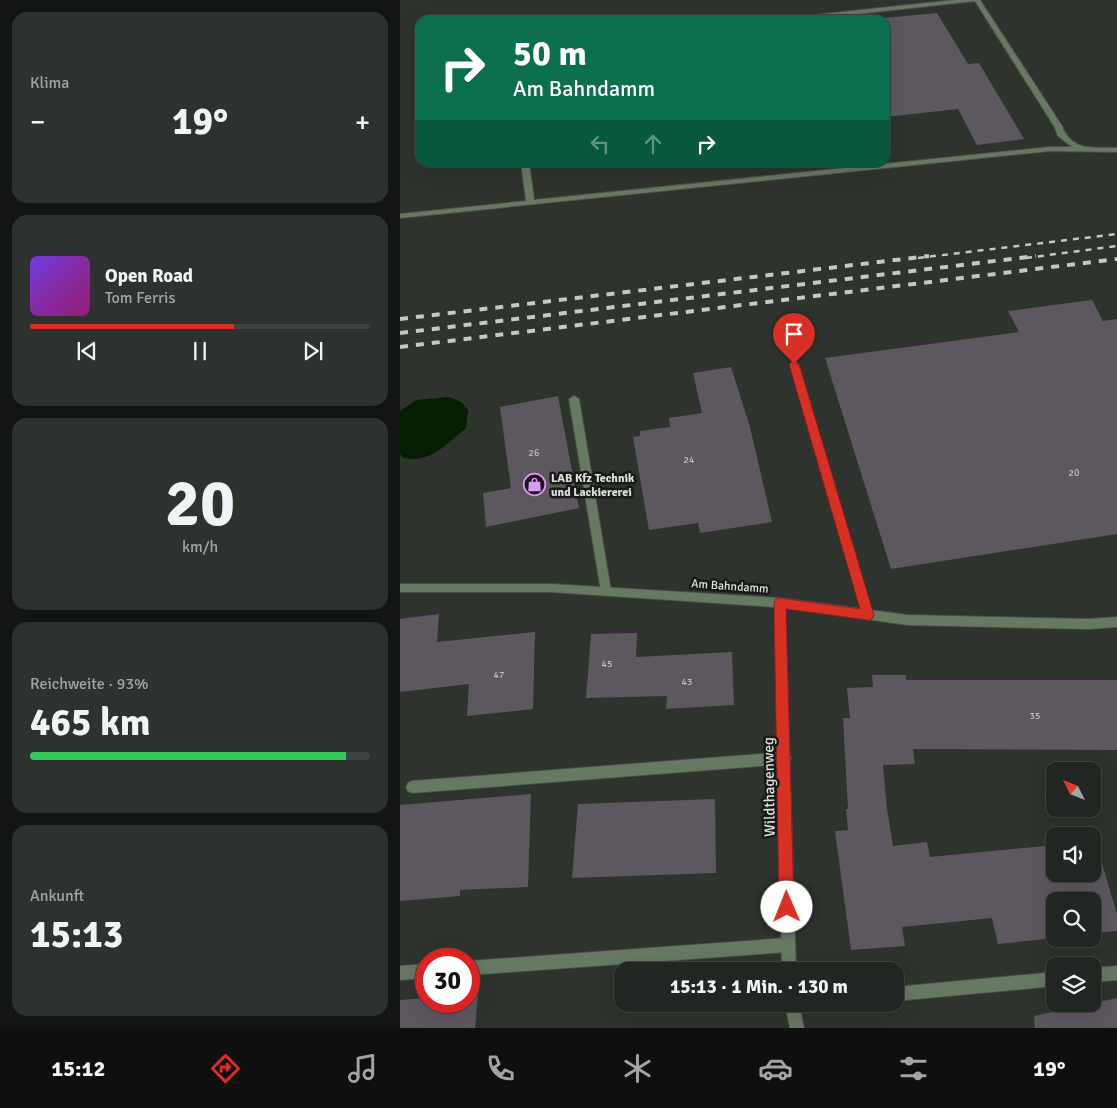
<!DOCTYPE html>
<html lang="de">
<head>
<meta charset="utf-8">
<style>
	body { margin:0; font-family:Signika,sans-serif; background:#2e322f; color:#f1f3f6; height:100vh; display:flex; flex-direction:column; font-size:19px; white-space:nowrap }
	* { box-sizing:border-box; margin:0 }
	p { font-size:16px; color:#a2a5a5 }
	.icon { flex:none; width:28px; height:28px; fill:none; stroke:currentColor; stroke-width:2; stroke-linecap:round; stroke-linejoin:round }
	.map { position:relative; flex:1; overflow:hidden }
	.sheet { display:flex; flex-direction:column; gap:12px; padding:12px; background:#131513; width:400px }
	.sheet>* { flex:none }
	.hud { position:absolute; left:15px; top:15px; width:475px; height:152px; border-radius:15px; box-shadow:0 5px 20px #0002,0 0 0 1px #3f4340; background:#0b6e4f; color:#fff; overflow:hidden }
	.needle { width:32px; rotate:312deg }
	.controls { position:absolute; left:646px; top:762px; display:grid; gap:10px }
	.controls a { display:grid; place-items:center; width:55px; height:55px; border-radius:10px; background:#222622; box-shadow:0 5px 20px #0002,0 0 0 1px #3f4340; font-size:25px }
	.speed { position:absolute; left:15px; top:948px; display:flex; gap:10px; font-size:25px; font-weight:700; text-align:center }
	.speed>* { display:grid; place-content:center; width:65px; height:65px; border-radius:50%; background:#222622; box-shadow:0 5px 20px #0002,0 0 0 1px #3f4340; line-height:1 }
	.speed .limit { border:8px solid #d22; background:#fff; color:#111 }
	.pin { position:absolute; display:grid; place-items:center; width:42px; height:42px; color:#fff; margin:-51px -21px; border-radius:50% 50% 50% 0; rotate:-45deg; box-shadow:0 0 5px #0007 }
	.pin .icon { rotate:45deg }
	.me { position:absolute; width:55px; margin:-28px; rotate:359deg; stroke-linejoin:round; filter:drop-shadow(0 0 4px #0008) }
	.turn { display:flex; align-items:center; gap:18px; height:105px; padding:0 15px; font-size:22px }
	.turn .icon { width:65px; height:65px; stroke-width:2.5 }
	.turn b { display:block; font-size:35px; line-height:42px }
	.lanes { display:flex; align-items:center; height:48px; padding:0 15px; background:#0003; justify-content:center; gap:25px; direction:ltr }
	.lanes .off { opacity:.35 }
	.big { font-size:38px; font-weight:800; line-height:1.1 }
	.sheet .tile { flex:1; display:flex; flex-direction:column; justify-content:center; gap:8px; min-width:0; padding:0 18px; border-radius:15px; background:#2e322f }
	.sheet .dial { align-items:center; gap:0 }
	.dial b { font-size:65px; line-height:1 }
	.song { display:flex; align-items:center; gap:15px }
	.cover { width:60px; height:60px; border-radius:8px; background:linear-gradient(135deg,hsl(260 70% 55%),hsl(320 70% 35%)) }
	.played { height:5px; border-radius:2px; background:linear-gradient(90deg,#d93025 60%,#3f4340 60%) }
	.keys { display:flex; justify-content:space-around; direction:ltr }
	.heat { display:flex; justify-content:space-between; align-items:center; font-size:28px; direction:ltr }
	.charge { height:8px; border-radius:4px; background:linear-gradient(90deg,#34c759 93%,#3f4340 0) }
	.trip { position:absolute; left:214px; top:962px; width:290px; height:50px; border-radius:15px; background:#222622; box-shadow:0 5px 20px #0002,0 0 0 1px #3f4340; font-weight:800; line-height:50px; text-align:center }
	.tabs { display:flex; height:80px; justify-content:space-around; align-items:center; background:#0e0f0e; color:#a2a5a5 }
	.tabs .icon { width:35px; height:35px }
	.tabs .active { color:#d93025 }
	.tabs b { font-size:22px; color:#f1f3f6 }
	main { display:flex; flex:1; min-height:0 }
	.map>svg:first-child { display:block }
</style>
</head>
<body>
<main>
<section class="sheet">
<div class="tile"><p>Klima</p>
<div class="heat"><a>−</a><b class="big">19°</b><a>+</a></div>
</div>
<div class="tile">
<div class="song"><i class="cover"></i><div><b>Open Road</b><p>Tom Ferris</p></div></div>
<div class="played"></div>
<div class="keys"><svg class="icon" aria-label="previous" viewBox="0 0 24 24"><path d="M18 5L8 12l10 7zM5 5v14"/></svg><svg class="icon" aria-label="pause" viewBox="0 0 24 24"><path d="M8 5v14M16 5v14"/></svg><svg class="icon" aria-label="next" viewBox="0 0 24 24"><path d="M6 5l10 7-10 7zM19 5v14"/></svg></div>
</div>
<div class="tile dial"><b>20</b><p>km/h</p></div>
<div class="tile"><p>Reichweite · 93%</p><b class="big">465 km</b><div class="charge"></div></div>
<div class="tile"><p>Ankunft</p><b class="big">15:13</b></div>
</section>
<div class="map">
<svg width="717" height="1028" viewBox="0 0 717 1028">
	<rect width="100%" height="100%" fill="#2e332d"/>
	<path fill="#041e00" d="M49 397 61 402 68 410 66 428C48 443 27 466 2 457L0 454V411L16 400Z"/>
	<g fill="#5d585f">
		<path d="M537 13 568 64 579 63 624 139 577 145 558 109 485 117V18Z"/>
		<path d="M692 300 703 321 717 319V534L491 569 425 358 619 332 608 311Z"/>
		<path d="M331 367 350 427 372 522 300 533 298 523 249 530 233 437 240 436V431L270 427 269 418 302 413 293 373Z"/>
		<path d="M158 396 179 508 86 527 83 493 111 488 100 407Z"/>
		<path d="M39 614 37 642 135 632 133 709 67 716 69 684 0 692V619Z"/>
		<path d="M237 633 236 657 332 652 334 705 266 709 267 696 186 698 191 634Z"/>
		<path d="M472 675H506V680H717V750L513 749 515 764 483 765 487 809 493 846 527 842 530 857 655 845V874H692V841L695 840 717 914V931L692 933V901H655V938L598 944 592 918 502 927 505 946 451 950 435 831 448 830 446 809H448L443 718H450L447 688 473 687Z"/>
		<path d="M131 794 128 887 60 890V896L0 901V805Z"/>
		<path d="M315 799 316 873 172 878 178 804Z"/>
		<path d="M69 994H78L75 1028H0V1000L26 998V1001H69Z"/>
		<path d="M717 998V1028H635L634 1016Z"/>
	</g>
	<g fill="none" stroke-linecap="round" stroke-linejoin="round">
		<defs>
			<g id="service">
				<path d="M555 0H580L662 126C671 152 695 147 717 148V152L650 151 0 218V214L126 201 121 162H129L134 200 650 147H672L658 136 654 126 575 1 403 20H382L385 18Z"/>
				<path d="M394 361 398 364 473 615 472 618 468 620 464 618 463 615 390 364Z"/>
				<path d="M174 396 179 399 211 591 210 594 206 595 202 594 201 591 169 399Z"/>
				<path d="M385 752 389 754 391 758 389 762 385 764 12 793 8 791 6 787 8 783 12 781Z"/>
				<path d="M387 938 392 940 394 945 392 950 387 952 69 975V961Z"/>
				<path d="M26 964V978L0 980V966Z"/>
				<path d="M717 966V980L692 982V968Z"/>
				<path d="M655 972V986L495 1001V987Z"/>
			</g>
			<g id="minor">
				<path d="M0 584H151L380 598 508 615 689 619 717 617V627L689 629 508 625 385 608 396 971H382L375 607 151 592H0Z"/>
				<path d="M385 1004H399L404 1028H390Z"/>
			</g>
		</defs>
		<use href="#service" stroke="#4a4f49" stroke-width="2"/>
		<use href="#minor" stroke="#4a4f49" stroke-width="2"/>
		<use href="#service" fill="#677863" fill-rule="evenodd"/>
		<use href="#minor" fill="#677863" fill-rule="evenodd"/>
		<g stroke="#c5c9c4" stroke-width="2.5" stroke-dasharray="6 6" stroke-linecap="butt">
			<path d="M518 258 717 234"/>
			<path d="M626 258 717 246"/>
		</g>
		<g stroke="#c5c9c4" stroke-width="4" stroke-dasharray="8 8" stroke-linecap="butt">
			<path d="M0 319 529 256"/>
			<path d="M0 333 636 256"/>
			<path d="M0 347 717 259"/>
		</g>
	</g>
	<path fill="#d93025" stroke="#8d1f18" d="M394 360 399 364 474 615 472 619 468 620 386 609 394 907 392 913 387 915 381 913 379 907 374 603 376 599 380 598 460 609 389 364Z"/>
	<defs>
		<symbol id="shop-ring" viewBox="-11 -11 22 22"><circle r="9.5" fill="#181a17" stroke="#dd99f3" stroke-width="1.5"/><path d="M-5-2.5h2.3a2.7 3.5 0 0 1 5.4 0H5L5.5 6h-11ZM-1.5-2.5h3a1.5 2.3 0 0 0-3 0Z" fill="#dd99f3"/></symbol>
	</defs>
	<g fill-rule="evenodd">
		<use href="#shop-ring" x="122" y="472" width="25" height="25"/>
	</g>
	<g text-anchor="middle" stroke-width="5" stroke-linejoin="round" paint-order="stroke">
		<g font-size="10" fill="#bebfbe">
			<text x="134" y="456">26</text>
			<text x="289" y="463">24</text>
			<text x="674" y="476">20</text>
			<text x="207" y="667">45</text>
			<text x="99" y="678">47</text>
			<text x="287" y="685">43</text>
			<text x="635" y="719">35</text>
		</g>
		<g font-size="12" font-weight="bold" fill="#dee1dd" stroke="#181a17" text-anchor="start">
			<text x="151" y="482">LAB Kfz Technik<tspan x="151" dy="14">und Lackiererei</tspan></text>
		</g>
		<g font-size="12" fill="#dee1dd" stroke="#181a17">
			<text transform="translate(330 586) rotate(4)" y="4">Am Bahndamm</text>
		</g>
		<g font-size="15" fill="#dee1dd" stroke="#181a17">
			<text transform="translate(369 787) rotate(-91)" y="5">Wildthagenweg</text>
		</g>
	</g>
</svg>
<div class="controls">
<a><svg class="needle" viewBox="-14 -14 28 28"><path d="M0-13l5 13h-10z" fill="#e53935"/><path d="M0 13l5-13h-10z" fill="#a2a5a5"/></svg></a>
<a><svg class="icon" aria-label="sound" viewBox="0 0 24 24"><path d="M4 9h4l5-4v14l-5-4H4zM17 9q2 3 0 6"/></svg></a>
<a><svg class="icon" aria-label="search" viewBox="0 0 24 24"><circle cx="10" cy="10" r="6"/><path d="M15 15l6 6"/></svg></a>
<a><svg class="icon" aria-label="layers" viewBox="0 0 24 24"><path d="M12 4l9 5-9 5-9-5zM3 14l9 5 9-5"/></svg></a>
</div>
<div class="speed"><div class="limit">30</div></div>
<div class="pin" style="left:394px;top:364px;background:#d93025"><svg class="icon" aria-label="arrive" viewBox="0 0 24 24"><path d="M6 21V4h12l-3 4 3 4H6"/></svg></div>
<svg class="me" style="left:387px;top:907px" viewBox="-20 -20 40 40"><circle r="19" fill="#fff"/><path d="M0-13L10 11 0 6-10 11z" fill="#d93025"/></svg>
<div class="trip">15:13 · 1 Min. · 130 m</div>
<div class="hud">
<div class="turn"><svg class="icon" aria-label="right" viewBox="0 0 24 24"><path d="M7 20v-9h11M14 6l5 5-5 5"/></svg><div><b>50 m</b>Am Bahndamm</div></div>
<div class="lanes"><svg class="icon off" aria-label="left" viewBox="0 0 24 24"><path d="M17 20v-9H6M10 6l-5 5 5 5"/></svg><svg class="icon off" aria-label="ahead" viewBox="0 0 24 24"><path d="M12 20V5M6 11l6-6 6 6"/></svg><svg class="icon" aria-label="right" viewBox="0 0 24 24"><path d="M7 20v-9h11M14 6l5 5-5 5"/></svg></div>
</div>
</div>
</main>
<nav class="tabs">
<b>15:12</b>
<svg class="icon active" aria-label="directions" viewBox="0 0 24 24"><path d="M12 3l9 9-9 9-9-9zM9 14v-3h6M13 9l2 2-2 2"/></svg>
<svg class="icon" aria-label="music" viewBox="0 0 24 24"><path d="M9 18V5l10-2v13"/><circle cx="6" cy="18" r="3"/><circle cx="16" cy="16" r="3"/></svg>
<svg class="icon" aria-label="phone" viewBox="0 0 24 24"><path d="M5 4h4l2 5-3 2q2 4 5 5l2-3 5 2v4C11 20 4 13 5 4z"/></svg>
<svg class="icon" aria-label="climate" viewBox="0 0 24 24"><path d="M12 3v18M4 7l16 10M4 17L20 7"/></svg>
<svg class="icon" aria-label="car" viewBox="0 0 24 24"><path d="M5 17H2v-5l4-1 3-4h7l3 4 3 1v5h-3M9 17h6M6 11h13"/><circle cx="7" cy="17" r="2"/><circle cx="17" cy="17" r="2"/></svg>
<svg class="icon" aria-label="filters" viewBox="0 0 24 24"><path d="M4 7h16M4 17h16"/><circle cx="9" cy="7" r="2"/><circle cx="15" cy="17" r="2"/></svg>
<b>19°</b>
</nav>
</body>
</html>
